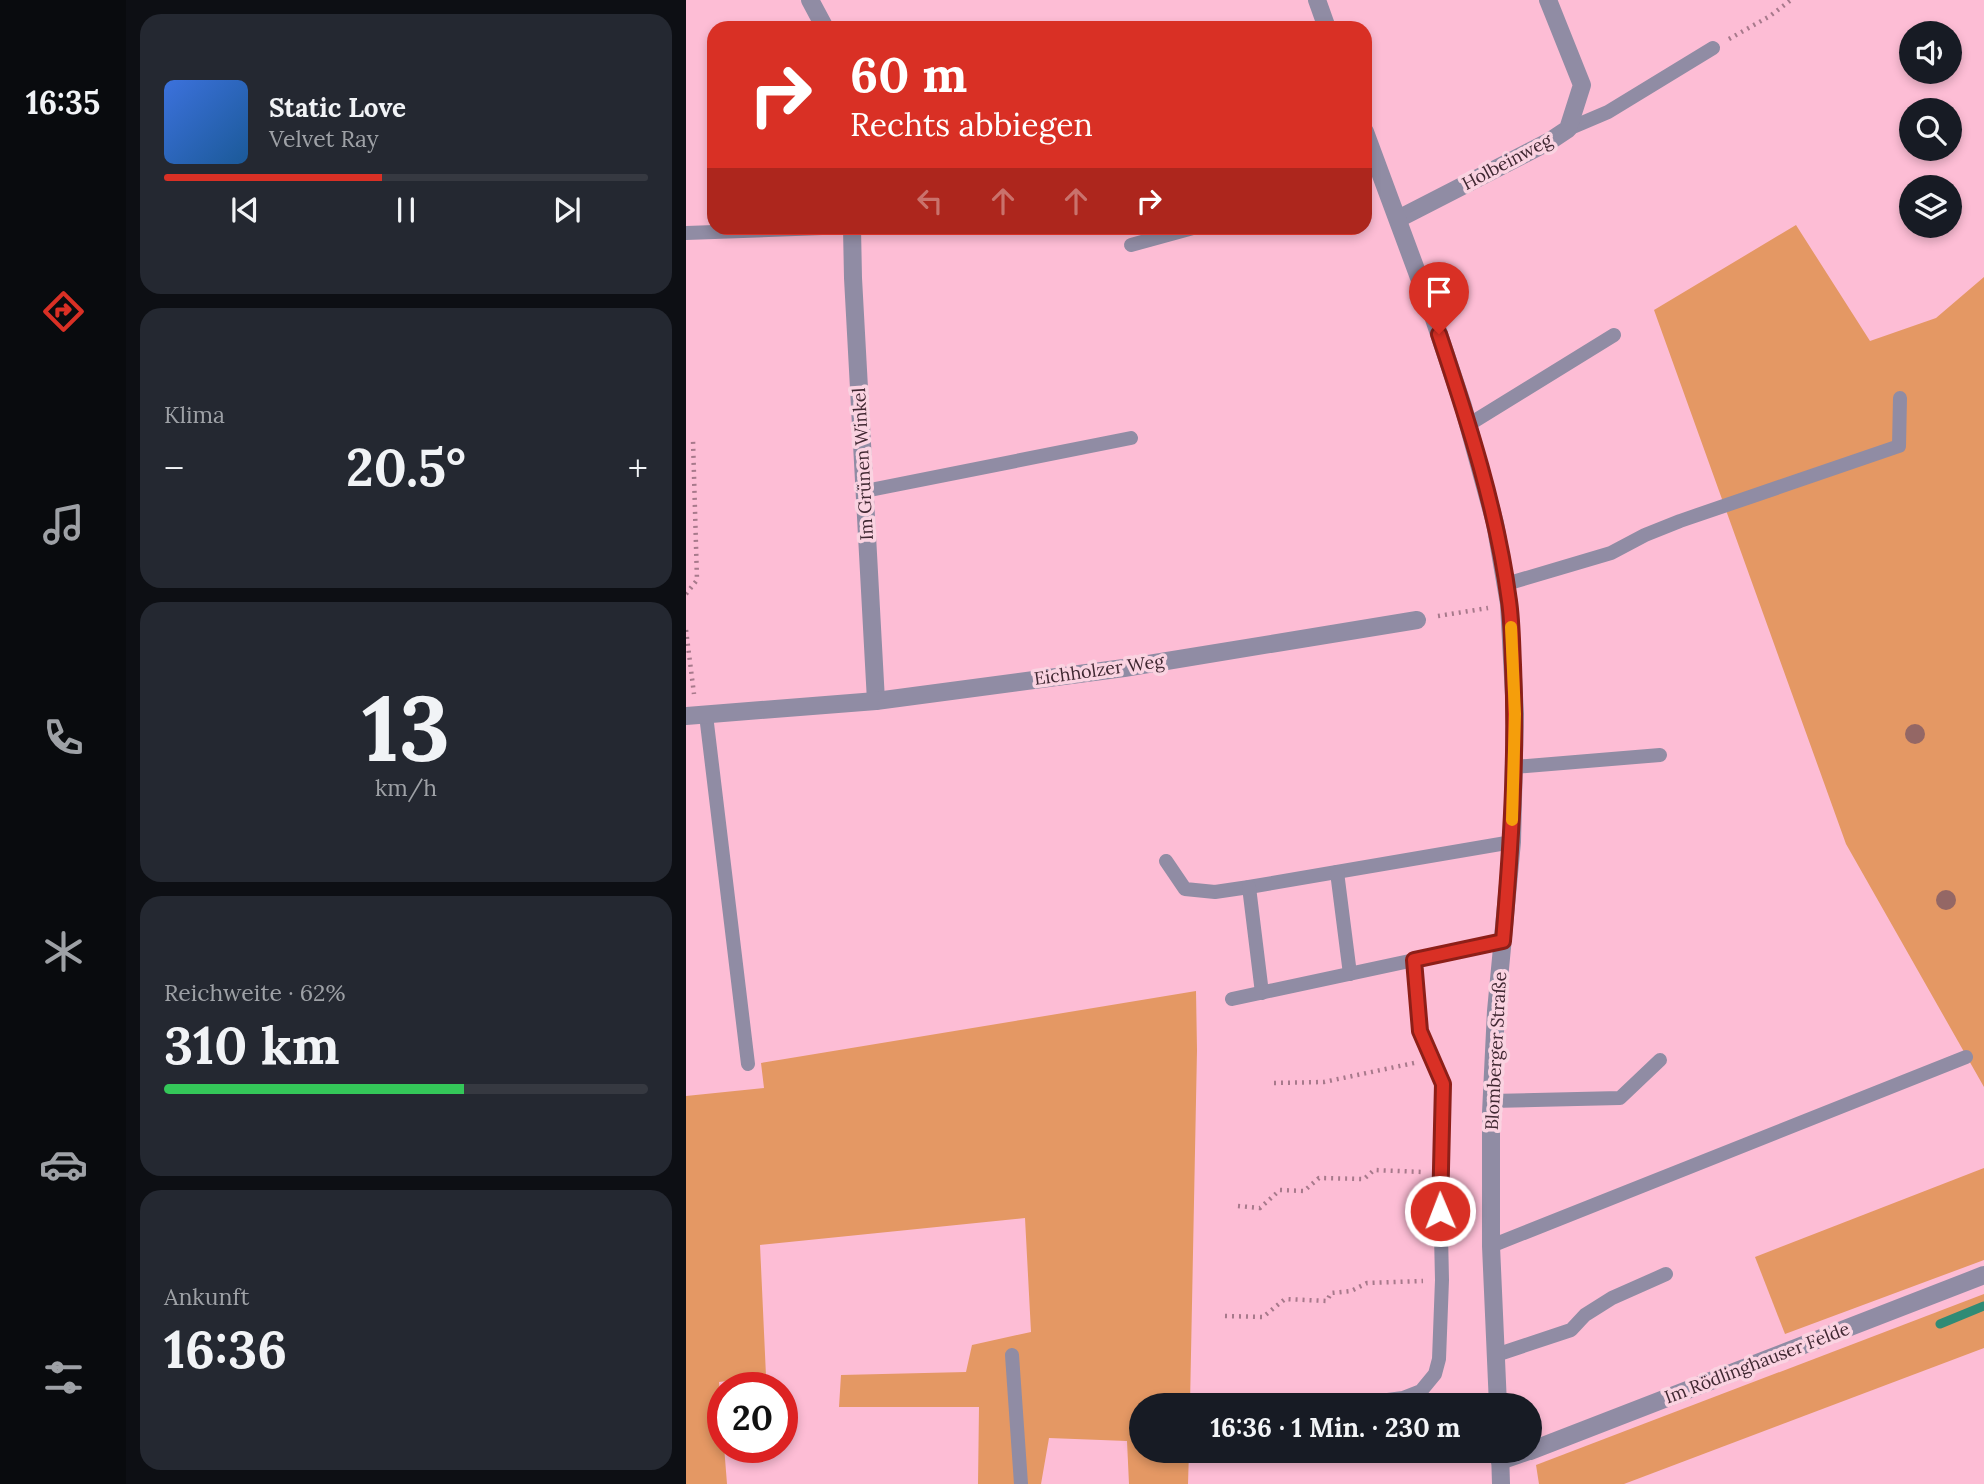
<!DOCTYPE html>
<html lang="de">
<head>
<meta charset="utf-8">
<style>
	body { margin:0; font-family:Lora,serif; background:#242831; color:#f1f3f6; height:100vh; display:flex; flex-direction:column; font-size:26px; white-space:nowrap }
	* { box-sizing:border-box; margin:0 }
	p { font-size:23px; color:#9ea1a6 }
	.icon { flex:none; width:38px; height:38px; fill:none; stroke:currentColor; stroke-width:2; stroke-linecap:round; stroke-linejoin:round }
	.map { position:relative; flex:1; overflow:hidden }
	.drawer { display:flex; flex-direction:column; gap:14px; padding:14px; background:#0d0f14; width:560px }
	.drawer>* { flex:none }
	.hud { position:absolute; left:21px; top:21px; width:665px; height:214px; border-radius:21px; box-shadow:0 4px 10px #0003; background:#d93025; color:#fff; overflow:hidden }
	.buttons { position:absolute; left:1213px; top:21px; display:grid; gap:14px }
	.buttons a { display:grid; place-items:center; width:63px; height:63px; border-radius:50%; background:#171b24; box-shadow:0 4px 10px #0003; font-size:35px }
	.speed { position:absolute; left:21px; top:1372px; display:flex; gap:14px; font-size:35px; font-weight:700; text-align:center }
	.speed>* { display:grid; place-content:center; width:91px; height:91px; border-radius:50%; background:#171b24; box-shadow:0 4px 10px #0003; line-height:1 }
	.speed .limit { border:10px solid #d22; background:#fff; color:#111 }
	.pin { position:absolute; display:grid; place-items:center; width:60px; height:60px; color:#fff; margin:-72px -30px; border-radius:50% 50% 50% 0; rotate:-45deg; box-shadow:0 0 7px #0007 }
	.pin .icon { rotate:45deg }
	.me { position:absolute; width:77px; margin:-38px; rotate:359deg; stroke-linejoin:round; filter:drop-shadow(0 0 5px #0008) }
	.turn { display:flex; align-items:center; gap:24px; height:147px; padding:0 28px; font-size:32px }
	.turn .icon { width:91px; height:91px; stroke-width:2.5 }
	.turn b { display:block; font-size:49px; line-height:60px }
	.lanes { display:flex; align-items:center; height:66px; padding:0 28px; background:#0003; justify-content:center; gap:35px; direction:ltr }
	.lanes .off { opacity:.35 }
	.big { font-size:52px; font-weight:700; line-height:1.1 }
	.drawer .widget { flex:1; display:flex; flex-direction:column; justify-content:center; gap:10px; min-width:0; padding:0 24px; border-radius:21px; background:#242831 }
	.drawer .dial { align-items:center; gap:0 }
	.dial b { font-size:91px; line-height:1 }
	.song { display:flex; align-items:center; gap:21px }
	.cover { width:84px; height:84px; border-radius:10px; background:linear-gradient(135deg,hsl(220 70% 55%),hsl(210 70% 35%)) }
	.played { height:7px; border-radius:4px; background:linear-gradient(90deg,#d93025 45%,#363941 45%) }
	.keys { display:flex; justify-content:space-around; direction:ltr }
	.heat { display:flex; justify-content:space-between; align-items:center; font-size:38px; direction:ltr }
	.charge { height:10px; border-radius:5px; background:linear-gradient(90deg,#34c759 62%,#363941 0) }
	.trip { position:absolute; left:443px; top:1393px; width:413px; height:70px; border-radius:35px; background:#171b24; box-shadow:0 4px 10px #0003; font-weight:700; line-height:70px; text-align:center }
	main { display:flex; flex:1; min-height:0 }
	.tabs { display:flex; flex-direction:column; width:126px; justify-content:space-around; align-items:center; background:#090b0e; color:#9ea1a6 }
	.tabs .icon { width:49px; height:49px }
	.tabs .on { color:#d93025 }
	.tabs b { font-size:32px; color:#f1f3f6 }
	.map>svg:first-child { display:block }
</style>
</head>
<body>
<main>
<nav class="tabs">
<b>16:35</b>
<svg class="icon on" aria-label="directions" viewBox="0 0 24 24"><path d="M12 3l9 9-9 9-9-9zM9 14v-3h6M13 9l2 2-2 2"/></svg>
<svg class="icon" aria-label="music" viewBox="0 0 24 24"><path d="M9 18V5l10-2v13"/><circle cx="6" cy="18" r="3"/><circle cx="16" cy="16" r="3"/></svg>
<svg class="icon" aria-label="phone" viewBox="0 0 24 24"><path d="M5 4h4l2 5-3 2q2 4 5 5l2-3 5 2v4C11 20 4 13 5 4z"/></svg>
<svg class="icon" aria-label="climate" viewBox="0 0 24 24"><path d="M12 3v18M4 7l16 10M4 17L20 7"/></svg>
<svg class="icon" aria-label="car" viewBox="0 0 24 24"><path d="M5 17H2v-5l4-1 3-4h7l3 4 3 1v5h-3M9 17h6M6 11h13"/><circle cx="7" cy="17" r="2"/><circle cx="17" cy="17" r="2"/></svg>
<svg class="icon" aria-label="filters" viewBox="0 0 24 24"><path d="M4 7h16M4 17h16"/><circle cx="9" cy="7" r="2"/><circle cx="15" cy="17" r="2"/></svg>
</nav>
<section class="drawer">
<div class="widget">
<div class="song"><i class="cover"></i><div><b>Static Love</b><p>Velvet Ray</p></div></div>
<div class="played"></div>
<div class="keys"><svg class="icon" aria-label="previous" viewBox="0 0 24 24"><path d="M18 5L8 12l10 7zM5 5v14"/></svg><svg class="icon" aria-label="pause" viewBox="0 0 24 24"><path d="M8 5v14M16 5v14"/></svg><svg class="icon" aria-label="next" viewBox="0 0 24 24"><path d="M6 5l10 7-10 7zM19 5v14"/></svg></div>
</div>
<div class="widget"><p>Klima</p>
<div class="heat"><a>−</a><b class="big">20.5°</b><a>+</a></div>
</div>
<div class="widget dial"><b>13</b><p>km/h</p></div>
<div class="widget"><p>Reichweite · 62%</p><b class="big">310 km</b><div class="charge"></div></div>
<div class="widget"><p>Ankunft</p><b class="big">16:36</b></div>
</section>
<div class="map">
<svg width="1298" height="1484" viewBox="0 0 1298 1484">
	<rect width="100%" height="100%" fill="#fdbdd5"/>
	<g fill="#e49864">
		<path d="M1110 225 1184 341 1250 318 1298 277V1087L1160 844 968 310Z"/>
		<path d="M510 991 511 1050 504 1405H455V1451H503L502 1484H443L441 1441 363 1438 355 1484H292L293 1407H153L155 1375 280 1372 286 1345 345 1332 339 1218 74 1245 80 1376 33 1382 41 1484H0V1096L78 1088 75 1063Z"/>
		<path d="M1298 1168V1260L1099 1334 1069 1257Z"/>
		<path d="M1298 1294V1348L938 1484H853L850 1465Z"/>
	</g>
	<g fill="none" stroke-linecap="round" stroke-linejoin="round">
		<path stroke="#308b75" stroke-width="9" d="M1254 1324 1298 1306"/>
		<g stroke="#a7798b" stroke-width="4.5" stroke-dasharray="2 5" stroke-linecap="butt">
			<path d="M1043 39 1084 16 1105 0"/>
			<path d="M0 594 11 580 7 440"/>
			<path d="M752 616 802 608"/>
			<path d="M0 630 8 694"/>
			<path d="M588 1083 638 1082 728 1063"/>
			<path d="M552 1206 574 1208 594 1190 618 1191 633 1178 678 1179 688 1170 736 1172"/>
			<path d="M539 1316 577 1317 599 1299 641 1301 645 1293 665 1291 681 1283 737 1281"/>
			<path d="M618 1405 635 1398 676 1400"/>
		</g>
		<g stroke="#908ca4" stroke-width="14">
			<path d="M882 129 922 112 1027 48"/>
			<path d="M0 233 136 228"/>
			<path d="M445 245 507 228"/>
			<path d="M782 425 928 335"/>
			<path d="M179 491 445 438"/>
			<path d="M820 584 925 553 959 535 994 521 1213 446 1214 398"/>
			<path d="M20 715 62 1064"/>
			<path d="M828 767 974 755"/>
			<path d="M480 861 499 889 529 892 563 887 826 842"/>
			<path d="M651 872 664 974"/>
			<path d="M563 887 576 993"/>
			<path d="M546 999 817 941"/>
			<path d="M805 1101 934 1098 974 1060"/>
			<path d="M805 1246C964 1184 1121 1119 1280 1057"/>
			<path d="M326 1355 335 1484"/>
			<path d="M810 1355 885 1330 899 1315 926 1298 980 1274"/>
			<path d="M694 1401 717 1398 735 1391 749 1374 753 1359 756 1280 754 1188 757 1084 734 1031 728 960"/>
		</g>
		<g stroke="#908ca4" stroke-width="18">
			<path d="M124 0 139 28"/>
			<path d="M712 219 864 141 882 129 896 85 862 0"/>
			<path d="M166 228 167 278 190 701"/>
			<path d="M0 716 190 701 438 668 731 620"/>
			<path d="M844 1451 1298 1275"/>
			<path d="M814 1461 843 1451"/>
		</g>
		<g stroke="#908ca4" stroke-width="18">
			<path d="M631 0 641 28"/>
			<path d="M679 132 745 310 777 406 809 523 823 604 829 714 826 842 810 1011 805 1113V1246L812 1405"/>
			<path d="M814 1451 815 1484"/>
		</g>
	</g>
	<g fill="#946765">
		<circle cx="1229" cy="734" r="10"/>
		<circle cx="1260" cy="900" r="10"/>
	</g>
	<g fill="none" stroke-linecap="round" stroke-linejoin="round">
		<defs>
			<path id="route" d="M753 334C782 421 811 510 823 601 826 622 826 644 827 665 831 757 825 849 817 941L728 960 734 1031 757 1084 754 1211"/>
		</defs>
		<use href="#route" stroke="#8d1f18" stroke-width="18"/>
		<use href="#route" stroke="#d93025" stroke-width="12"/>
		<path stroke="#f59e0b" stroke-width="12" d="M825 627 829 714 826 820"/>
	</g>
	<g text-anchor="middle" stroke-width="7" stroke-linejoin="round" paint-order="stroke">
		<g font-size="18" fill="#402832" stroke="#fad3e1">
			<text transform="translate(821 162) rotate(-28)" y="6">Holbeinweg</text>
			<text transform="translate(177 464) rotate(-93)" y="6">Im Grünen Winkel</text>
			<text transform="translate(413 670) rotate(-8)" y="6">Eichholzer Weg</text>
			<text transform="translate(810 1051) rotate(-87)" y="6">Blomberger Straße</text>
			<text transform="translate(1071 1363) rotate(-21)" y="6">Im Rödlinghauser Felde</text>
		</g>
	</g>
</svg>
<div class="buttons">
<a><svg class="icon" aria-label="sound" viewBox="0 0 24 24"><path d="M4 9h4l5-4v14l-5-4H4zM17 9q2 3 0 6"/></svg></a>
<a><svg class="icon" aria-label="search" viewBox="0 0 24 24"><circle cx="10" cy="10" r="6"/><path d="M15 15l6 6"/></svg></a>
<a><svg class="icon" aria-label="layers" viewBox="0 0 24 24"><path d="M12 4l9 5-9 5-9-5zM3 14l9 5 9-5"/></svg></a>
</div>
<div class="speed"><div class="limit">20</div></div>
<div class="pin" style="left:753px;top:334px;background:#d93025"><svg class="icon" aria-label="arrive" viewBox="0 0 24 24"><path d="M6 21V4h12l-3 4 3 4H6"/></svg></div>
<svg class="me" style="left:754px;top:1211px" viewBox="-20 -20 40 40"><circle r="17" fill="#d93025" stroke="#fff" stroke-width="3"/><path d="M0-11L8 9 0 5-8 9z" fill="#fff"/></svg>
<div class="trip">16:36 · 1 Min. · 230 m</div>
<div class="hud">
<div class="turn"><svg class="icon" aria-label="right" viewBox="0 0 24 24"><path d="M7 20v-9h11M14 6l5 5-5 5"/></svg><div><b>60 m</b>Rechts abbiegen</div></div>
<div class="lanes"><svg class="icon off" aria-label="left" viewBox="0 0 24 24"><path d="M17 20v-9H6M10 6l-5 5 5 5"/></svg><svg class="icon off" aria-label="ahead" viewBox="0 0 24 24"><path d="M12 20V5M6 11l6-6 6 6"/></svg><svg class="icon off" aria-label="ahead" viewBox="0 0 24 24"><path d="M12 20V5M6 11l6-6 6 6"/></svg><svg class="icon" aria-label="right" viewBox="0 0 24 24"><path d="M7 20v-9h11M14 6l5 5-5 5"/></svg></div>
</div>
</div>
</main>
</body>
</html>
